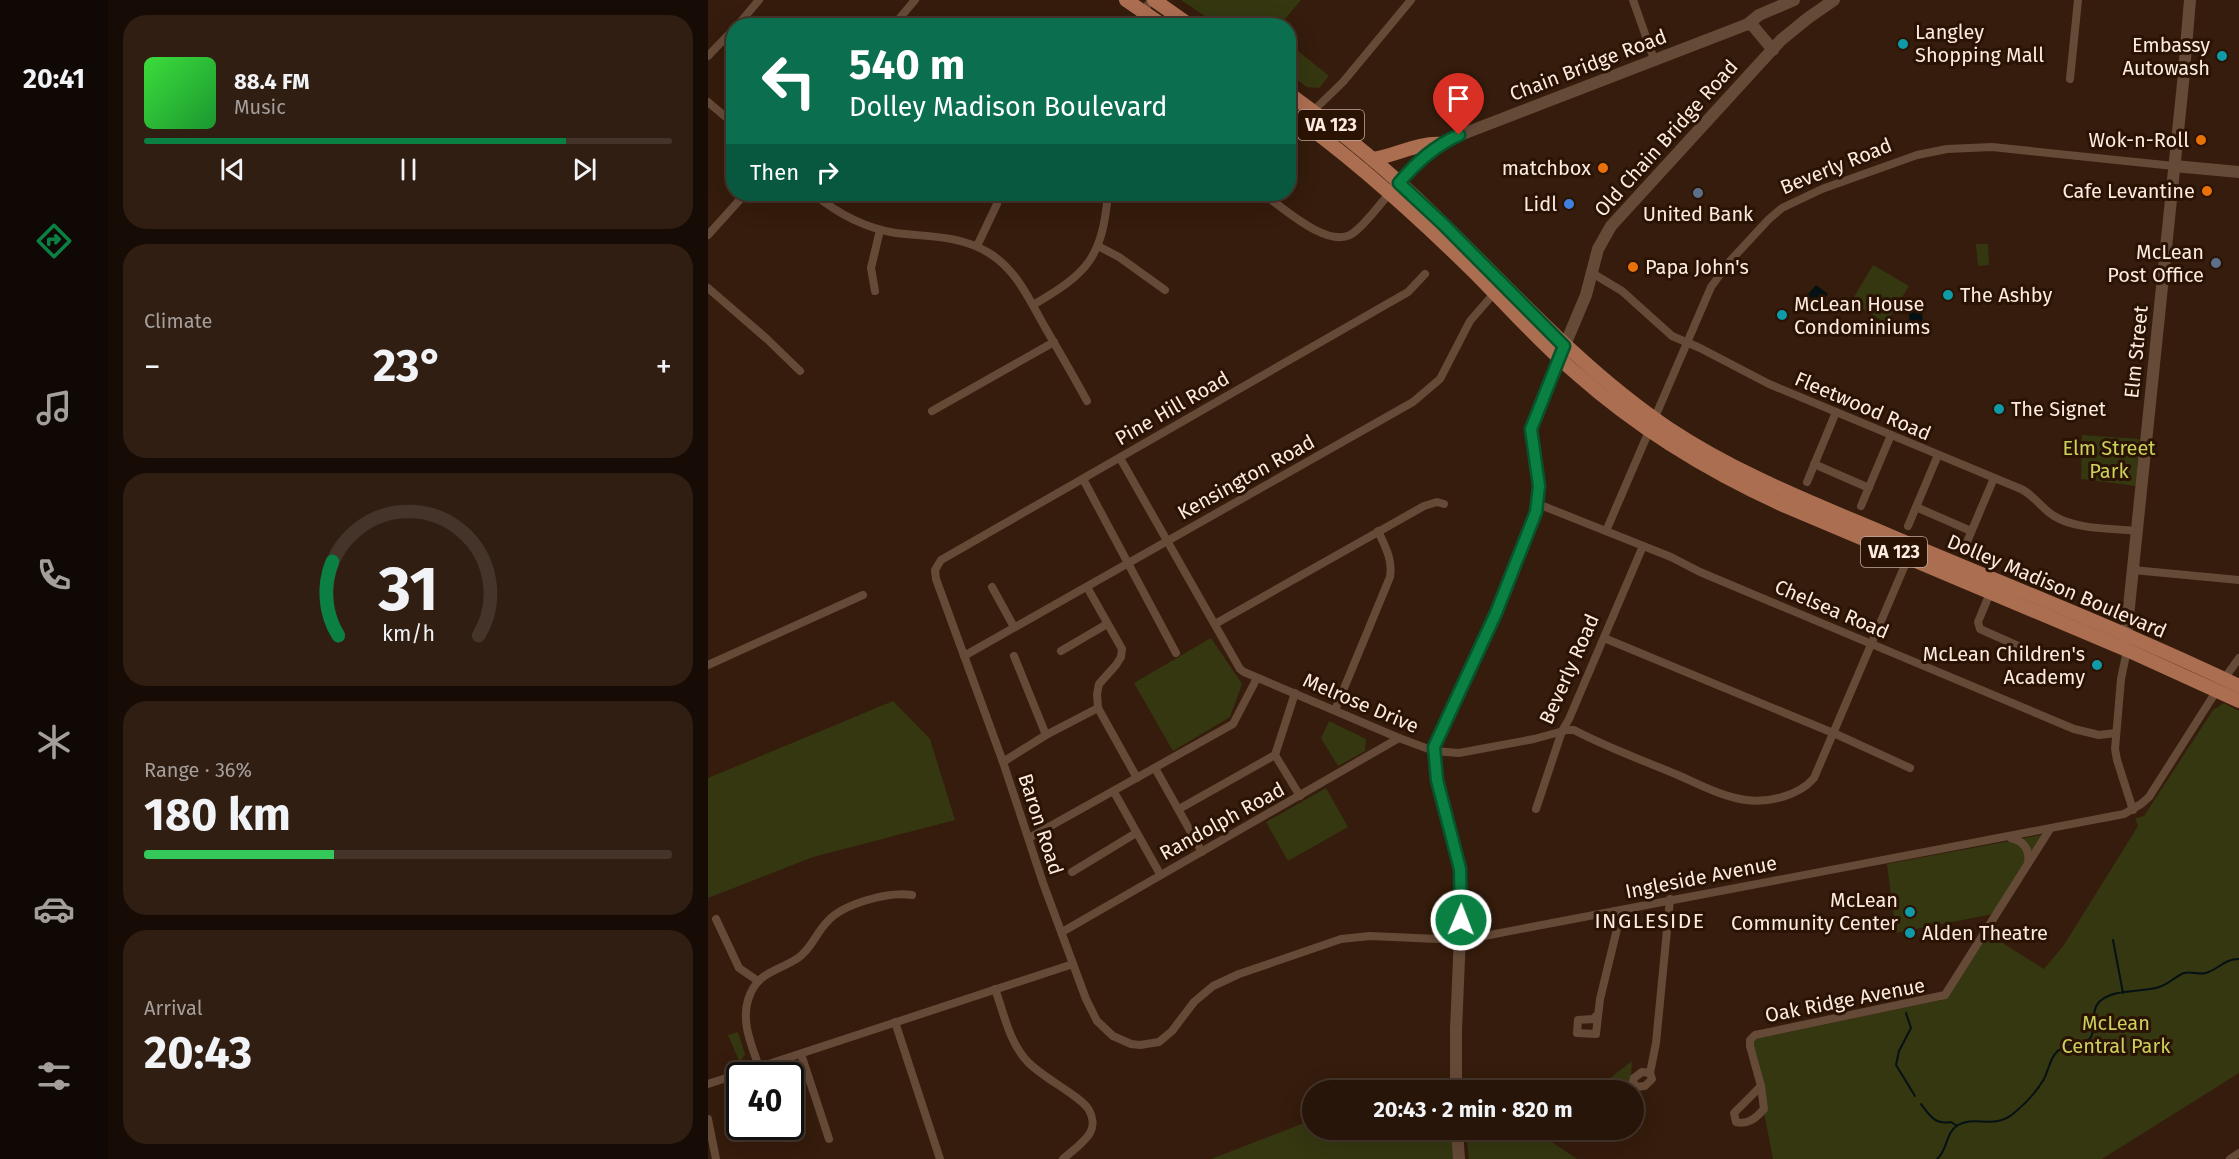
<!DOCTYPE html>
<html lang="en">
<head>
<meta charset="utf-8">
<style>
	body { margin:0; font-family:"Fira Sans",sans-serif; background:#301e12; color:#f1f3f6; height:100vh; display:flex; flex-direction:column; font-size:22px; white-space:nowrap }
	* { box-sizing:border-box; margin:0 }
	p { font-size:20px; color:#a59f9c }
	.icon { flex:none; width:33px; height:33px; fill:none; stroke:currentColor; stroke-width:2; stroke-linecap:round; stroke-linejoin:round }
	.map { position:relative; flex:1; overflow:hidden }
	.side { display:flex; flex-direction:column; gap:15px; padding:15px; background:#160c05; width:600px }
	.side>* { flex:none }
	.guide { position:absolute; left:18px; top:18px; width:570px; height:183px; border-radius:24px; box-shadow:0 6px 24px #0002,0 0 0 2px #44342a; background:#0b6e4f; color:#fff; overflow:hidden }
	.speed { position:absolute; left:18px; top:1062px; display:flex; gap:12px; font-size:30px; font-weight:700; text-align:center }
	.speed>* { display:grid; place-content:center; width:78px; height:78px; border-radius:50%; background:#281509; box-shadow:0 6px 24px #0002,0 0 0 2px #44342a; line-height:1 }
	.speed .limit { border:3px solid #111; border-radius:9px; background:#fff; color:#111 }
	.pin { position:absolute; display:grid; place-items:center; width:51px; height:51px; color:#fff; margin:-62px -26px; border-radius:50% 50% 50% 0; rotate:-45deg; box-shadow:0 0 6px #0007 }
	.pin .icon { rotate:45deg }
	.me { position:absolute; width:66px; margin:-33px; rotate:1deg; stroke-linejoin:round; filter:drop-shadow(0 0 4px #0008) }
	.turn { display:flex; align-items:center; gap:21px; height:126px; padding:0 24px; font-size:27px }
	.turn .icon { width:78px; height:78px; stroke-width:2.5 }
	.turn b { display:block; font-size:42px; line-height:51px }
	.then { display:flex; align-items:center; height:57px; padding:0 24px; background:#0003; gap:12px; font-size:22px }
	.big { font-size:45px; font-weight:700; line-height:1.1 }
	.side .card { flex:1; display:flex; flex-direction:column; justify-content:center; gap:9px; min-width:0; padding:0 21px; border-radius:24px; background:#301e12 }
	.side .dial { align-items:center; gap:0 }
	.dial svg { height:156px; overflow:visible; fill:none; stroke:#44342a; stroke-width:7; stroke-linecap:round; text-anchor:middle }
	.dial text { fill:#f1f3f6; stroke:none }
	.song { display:flex; align-items:center; gap:18px }
	.cover { width:72px; height:72px; border-radius:9px; background:linear-gradient(135deg,hsl(120 70% 55%),hsl(130 70% 35%)) }
	.played { height:6px; border-radius:3px; background:linear-gradient(90deg,#0b8043 80%,#44342a 80%) }
	.keys { display:flex; justify-content:space-around; direction:ltr }
	.heat { display:flex; justify-content:space-between; align-items:center; font-size:33px; direction:ltr }
	.charge { height:9px; border-radius:4px; background:linear-gradient(90deg,#34c759 36%,#44342a 0) }
	.trip { position:absolute; left:594px; top:1080px; width:342px; height:60px; border-radius:30px; background:#281509; box-shadow:0 6px 24px #0002,0 0 0 2px #44342a; font-weight:700; line-height:60px; text-align:center }
	main { display:flex; flex:1; min-height:0 }
	.tabs { display:flex; flex-direction:column; width:108px; justify-content:space-around; align-items:center; background:#100804; color:#a59f9c }
	.tabs .icon { width:42px; height:42px }
	.tabs .selected { color:#0b8043 }
	.tabs b { font-size:27px; color:#f1f3f6 }
	.map>svg:first-child { display:block }
</style>
</head>
<body>
<main>
<nav class="tabs">
<b>20:41</b>
<svg class="icon selected" aria-label="directions" viewBox="0 0 24 24"><path d="M12 3l9 9-9 9-9-9zM9 14v-3h6M13 9l2 2-2 2"/></svg>
<svg class="icon" aria-label="music" viewBox="0 0 24 24"><path d="M9 18V5l10-2v13"/><circle cx="6" cy="18" r="3"/><circle cx="16" cy="16" r="3"/></svg>
<svg class="icon" aria-label="phone" viewBox="0 0 24 24"><path d="M5 4h4l2 5-3 2q2 4 5 5l2-3 5 2v4C11 20 4 13 5 4z"/></svg>
<svg class="icon" aria-label="climate" viewBox="0 0 24 24"><path d="M12 3v18M4 7l16 10M4 17L20 7"/></svg>
<svg class="icon" aria-label="car" viewBox="0 0 24 24"><path d="M5 17H2v-5l4-1 3-4h7l3 4 3 1v5h-3M9 17h6M6 11h13"/><circle cx="7" cy="17" r="2"/><circle cx="17" cy="17" r="2"/></svg>
<svg class="icon" aria-label="filters" viewBox="0 0 24 24"><path d="M4 7h16M4 17h16"/><circle cx="9" cy="7" r="2"/><circle cx="15" cy="17" r="2"/></svg>
</nav>
<section class="side">
<div class="card">
<div class="song"><i class="cover"></i><div><b>88.4 FM</b><p>Music</p></div></div>
<div class="played"></div>
<div class="keys"><svg class="icon" aria-label="previous" viewBox="0 0 24 24"><path d="M18 5L8 12l10 7zM5 5v14"/></svg><svg class="icon" aria-label="pause" viewBox="0 0 24 24"><path d="M8 5v14M16 5v14"/></svg><svg class="icon" aria-label="next" viewBox="0 0 24 24"><path d="M6 5l10 7-10 7zM19 5v14"/></svg></div>
</div>
<div class="card"><p>Climate</p>
<div class="heat"><a>−</a><b class="big">23°</b><a>+</a></div>
</div>
<div class="card dial"><svg viewBox="0 0 100 80">
<path d="M14 69A42 42 0 1 1 86 69"/>
<path d="M14 69A42 42 0 0 1 11 31" stroke="#0b8043"/>
<text x="50" y="56" font-size="32" font-weight="700">31</text>
<text x="50" y="72" font-size="11">km/h</text>
</svg></div>
<div class="card"><p>Range · 36%</p><b class="big">180 km</b><div class="charge"></div></div>
<div class="card"><p>Arrival</p><b class="big">20:43</b></div>
</section>
<div class="map">
<svg width="1531" height="1159" viewBox="0 0 1531 1159">
	<rect width="100%" height="100%" fill="#351c0c"/>
	<g fill="#353711">
		<path d="M473 0H593L572 25H510Z"/>
		<path d="M580 43 621 76 611 88 599 87 581 74Z"/>
		<path d="M1268 244H1280L1281 265 1270 266Z"/>
		<path d="M1165 265 1201 286 1178 323 1143 302Z"/>
		<path d="M1374 435 1431 439 1428 486 1373 479Z"/>
		<path d="M503 638 534 684 522 717 465 751 426 683Z"/>
		<path d="M185 701 222 739 247 820 105 857 0 898V778Z"/>
		<path d="M1516 703 1531 711V1073L1394 1159H1065L1042 1040 1234 1000 1280 934 1336 969 1356 945 1430 826 1427 818 1436 816 1505 710Z"/>
		<path d="M621 721 658 739 657 751 630 766 613 738Z"/>
		<path d="M618 788 640 827 580 861 558 822Z"/>
		<path d="M1339 834 1285 914 1188 933 1179 864Z"/>
		<path d="M30 1032 37 1054 32 1063 20 1035Z"/>
		<path d="M924 1061 922 1090H887Z"/>
		<path d="M604 1120V1130H687L688 1137 747 1133 749 1159H503Z"/>
		<path d="M758 1130H826L869 1159H761Z"/>
	</g>
	<g fill="#041115">
		<path d="M1108 285 1120 294 1114 301 1117 310 1102 314 1097 298Z"/>
		<path d="M1213 305 1216 332 1203 333 1200 306Z"/>
	</g>
	<g fill="none" stroke-linecap="round" stroke-linejoin="round">
		<g stroke="#041115" stroke-width="2">
			<path d="M1405 940 1415 993"/>
			<path d="M1188 984 1194 986 1195 997"/>
			<path d="M1198 1013 1203 1028 1191 1051 1188 1065 1207 1096"/>
			<path d="M1213 1104C1222 1116 1227 1125 1243 1122L1249 1126"/>
			<path d="M1229 1159C1240 1150 1237 1133 1250 1125 1267 1115 1287 1130 1306 1113 1317 1104 1329 1091 1336 1079 1340 1071 1342 1060 1347 1054 1355 1042 1375 1050 1383 1037 1389 1026 1382 1012 1391 1002 1405 989 1430 992 1448 988 1459 986 1466 977 1476 973 1483 971 1491 975 1498 973 1511 969 1516 959 1531 959"/>
		</g>
		<g stroke="#664a38" stroke-width="8">
			<path d="M925 0 947 62"/>
			<path d="M29 26 51 0"/>
			<path d="M185 26 207 0"/>
			<path d="M426 26 443 0"/>
			<path d="M0 56 26 29"/>
			<path d="M1362 79 1370 0"/>
			<path d="M0 102 26 124"/>
			<path d="M603 113 635 82 703 0"/>
			<path d="M106 194C130 214 157 228 188 233 220 237 252 235 281 253 309 270 322 301 338 329 352 353 366 377 379 401"/>
			<path d="M555 194C575 207 617 247 642 235 655 228 671 205 681 194"/>
			<path d="M0 235 37 194"/>
			<path d="M269 246 289 204 291 194"/>
			<path d="M390 246 411 257 457 290"/>
			<path d="M884 273 914 291 964 336 992 348 1061 384 1313 489C1326 495 1333 508 1346 516 1369 530 1403 528 1429 531"/>
			<path d="M717 274 700 292 233 560 227 570 228 579 295 762 335 883 378 999 389 1021 405 1036 423 1044 432 1045 451 1042 464 1031 486 1002 505 986 531 974 633 939 662 936 753 940 771 937 1416 814 1433 804 1441 797 1509 690"/>
			<path d="M0 288 59 339 92 371"/>
			<path d="M167 291 163 268 172 230"/>
			<path d="M325 305C380 273 394 258 400 194"/>
			<path d="M224 411 346 342"/>
			<path d="M412 458 532 669 536 672 691 738 726 751 751 753 826 739 859 730H866C900 748 937 761 972 776 993 785 1015 797 1038 800 1060 803 1091 796 1106 778L1200 558"/>
			<path d="M1106 464 1161 488"/>
			<path d="M375 479 468 653"/>
			<path d="M1099 482 1128 412"/>
			<path d="M830 504 963 557 992 572 1366 729 1391 735 1408 733"/>
			<path d="M1153 506 1183 435"/>
			<path d="M1208 507 1263 531"/>
			<path d="M1200 526 1230 455"/>
			<path d="M898 531 1003 287 1022 261 1061 219 1074 208 1114 189 1209 155 1239 149 1284 147 1466 166"/>
			<path d="M1256 549 1286 478"/>
			<path d="M1425 570 1531 580"/>
			<path d="M284 587 306 627"/>
			<path d="M379 587 414 649 413 657 408 665 391 684 389 694 390 708 429 778"/>
			<path d="M1282 593 1270 622 1272 629 1317 649"/>
			<path d="M507 624 716 506 729 502 736 504"/>
			<path d="M896 638 1130 735 1202 768"/>
			<path d="M1419 650 1413 679 1407 749 1409 760 1425 810"/>
			<path d="M353 651 399 624"/>
			<path d="M256 656 705 402 732 379 762 321 788 291"/>
			<path d="M306 656 338 735"/>
			<path d="M0 665 155 595"/>
			<path d="M1516 679 1531 658"/>
			<path d="M627 710 682 577C685 560 677 546 670 531"/>
			<path d="M567 755 592 796"/>
			<path d="M295 762 338 735 390 708"/>
			<path d="M447 768 494 852"/>
			<path d="M406 792 452 874"/>
			<path d="M471 809 567 755 587 693"/>
			<path d="M828 809 854 731 861 719 935 546"/>
			<path d="M321 838 525 724 549 678"/>
			<path d="M1303 838C1316 841 1322 850 1320 863"/>
			<path d="M364 872 428 833"/>
			<path d="M8 919 31 968 50 981"/>
			<path d="M354 932 691 738"/>
			<path d="M287 989C296 1013 301 1042 319 1061 334 1078 372 1095 381 1110 385 1117 386 1126 382 1133 376 1143 364 1151 355 1159"/>
			<path d="M890 1014 885 1019 870 1020 869 1033 888 1034 892 999 909 929 907 911"/>
			<path d="M187 1022 232 1159"/>
			<path d="M93 1054 121 1139"/>
			<path d="M51 1067C44 1046 33 1023 40 1000 49 971 69 972 90 958 104 948 108 933 119 922 134 904 181 891 204 895"/>
			<path d="M934 1072 942 1073 944 1079 937 1086 928 1087 925 1081 926 1078Z"/>
			<path d="M942 1073 948 1043 962 899"/>
			<path d="M0 1084 365 964"/>
			<path d="M1053 1086 1042 1046V1040L1047 1035 1237 995 1342 829"/>
			<path d="M1053 1086 1056 1109C1048 1118 1040 1125 1028 1122L1026 1113Z"/>
			<path d="M0 1119 8 1159"/>
			<path d="M1522 1159 1531 1153"/>
		</g>
		<g stroke="#664a38" stroke-width="12">
			<path d="M1040 24 1045 26 1065 50"/>
			<path d="M1466 166 1531 172"/>
			<path d="M686 188 714 158 747 137 1040 24 1051 15 1086 0"/>
			<path d="M1418 636 1475 83 1482 0"/>
			<path d="M748 1090V1029L754 889 748 851 729 780 726 747 788 613 828 512 831 486 823 434 828 414 878 295 890 249 903 226 1073 40 1100 18 1126 0"/>
			<path d="M749 1130 751 1159"/>
		</g>
		<g stroke="#ac6e51" stroke-width="14">
			<path d="M418 0 456 26"/>
			<path d="M446 0 483 26"/>
			<path d="M580 93C631 130 680 170 725 214 802 288 871 368 960 428 1029 474 1105 503 1180 535 1297 585 1416 631 1531 686"/>
			<path d="M580 112C647 159 708 215 766 272 800 306 832 343 869 374 930 428 1000 471 1075 505L1419 650 1531 701"/>
			<path d="M664 159C688 156 709 142 734 144"/>
		</g>
	</g>
	<g fill="none" stroke-linecap="round" stroke-linejoin="round">
		<defs>
			<path id="route" d="M751 135C726 146 708 163 691 183L734 223 856 346 823 429 831 486 828 512 788 613 726 747 729 780 752 869 753 920"/>
		</defs>
		<use href="#route" stroke="#07532c" stroke-width="15"/>
		<use href="#route" stroke="#0b8043" stroke-width="10"/>
	</g>
	<g fill="#0f9aa8" stroke="#2b1303" stroke-width="2">
		<circle cx="1195" cy="44" r="6"/>
		<circle cx="1514" cy="56" r="6"/>
		<circle cx="1240" cy="295" r="6"/>
		<circle cx="1074" cy="315" r="6"/>
		<circle cx="1291" cy="409" r="6"/>
		<circle cx="1389" cy="665" r="6"/>
		<circle cx="1202" cy="912" r="6"/>
		<circle cx="1202" cy="933" r="6"/>
	</g>
	<g fill="#e8710a" stroke="#2b1303" stroke-width="2">
		<circle cx="1493" cy="140" r="6"/>
		<circle cx="895" cy="168" r="6"/>
		<circle cx="1499" cy="191" r="6"/>
		<circle cx="925" cy="267" r="6"/>
	</g>
	<g fill="#5c6f8a" stroke="#2b1303" stroke-width="2">
		<circle cx="990" cy="193" r="6"/>
		<circle cx="1508" cy="263" r="6"/>
	</g>
	<circle fill="#3f7fe0" stroke="#2b1303" stroke-width="2" cx="861" cy="204" r="6"/>
	<g text-anchor="middle" stroke-width="6" stroke-linejoin="round" paint-order="stroke">
		<g fill="#2b1303" stroke="#beaa9e" stroke-width="1.5">
			<rect x="590" y="110" width="66" height="30" rx="4.5"/>
			<rect x="1153" y="537" width="66" height="30" rx="4.5"/>
		</g>
		<g font-size="18" font-weight="bold" fill="#fdebe1">
			<text x="623" y="131">VA 123</text>
			<text x="1186" y="558">VA 123</text>
		</g>
		<g font-size="20" fill="#fdebe1" stroke="#2b1303" text-anchor="end">
			<text x="1207" y="39" text-anchor="start">Langley<tspan x="1207" dy="23">Shopping Mall</tspan></text>
			<text x="1502" y="52">Embassy<tspan x="1502" dy="23">Autowash</tspan></text>
			<text x="1481" y="147">Wok-n-Roll</text>
			<text x="883" y="175">matchbox</text>
			<text x="1487" y="198">Cafe Levantine</text>
			<text x="849" y="211">Lidl</text>
			<text x="990" y="221" text-anchor="middle">United Bank</text>
			<text x="1496" y="259">McLean<tspan x="1496" dy="23">Post Office</tspan></text>
			<text x="937" y="274" text-anchor="start">Papa John's</text>
			<text x="1252" y="302" text-anchor="start">The Ashby</text>
			<text x="1086" y="311" text-anchor="start">McLean House<tspan x="1086" dy="23">Condominiums</tspan></text>
			<text x="1303" y="416" text-anchor="start">The Signet</text>
			<text x="1377" y="661">McLean Children's<tspan x="1377" dy="23">Academy</tspan></text>
			<text x="1190" y="907">McLean<tspan x="1190" dy="23">Community Center</tspan></text>
			<text x="1214" y="940" text-anchor="start">Alden Theatre</text>
		</g>
		<g font-size="20" fill="#fdebe1" stroke="#2b1303">
			<text transform="translate(880 65) rotate(-21)" y="7">Chain Bridge Road</text>
			<text transform="translate(958 138) rotate(-48)" y="7">Old Chain Bridge Road</text>
			<text transform="translate(1128 166) rotate(-22)" y="7">Beverly Road</text>
			<text transform="translate(1428 352) rotate(-84)" y="7">Elm Street</text>
			<text transform="translate(1155 406) rotate(23)" y="7">Fleetwood Road</text>
			<text transform="translate(464 408) rotate(-30)" y="7">Pine Hill Road</text>
			<text transform="translate(538 477) rotate(-29)" y="7">Kensington Road</text>
			<text transform="translate(1349 586) rotate(23)" y="7">Dolley Madison Boulevard</text>
			<text transform="translate(1124 609) rotate(23)" y="7">Chelsea Road</text>
			<text transform="translate(861 669) rotate(-66)" y="7">Beverly Road</text>
			<text transform="translate(653 703) rotate(23)" y="7">Melrose Drive</text>
			<text transform="translate(514 821) rotate(-29)" y="7">Randolph Road</text>
			<text transform="translate(333 824) rotate(72)" y="7">Baron Road</text>
			<text transform="translate(993 877) rotate(-11)" y="7">Ingleside Avenue</text>
			<text transform="translate(1137 1000) rotate(-11)" y="7">Oak Ridge Avenue</text>
		</g>
		<g font-size="20" fill="#cad15c" stroke="#2b1303">
			<text x="1401" y="455">Elm Street<tspan x="1401" dy="23">Park</tspan></text>
			<text x="1408" y="1030">McLean<tspan x="1408" dy="23">Central Park</tspan></text>
		</g>
		<g font-size="21" letter-spacing="1.5" fill="#fdebe1" stroke="#2b1303">
			<text x="942" y="928">INGLESIDE</text>
		</g>
	</g>
</svg>
<div class="speed"><div class="limit">40</div></div>
<div class="pin" style="left:751px;top:135px;background:#d93025"><svg class="icon" aria-label="arrive" viewBox="0 0 24 24"><path d="M6 21V4h12l-3 4 3 4H6"/></svg></div>
<svg class="me" style="left:753px;top:920px" viewBox="-20 -20 40 40"><circle r="17" fill="#0b8043" stroke="#fff" stroke-width="3"/><path d="M0-11L8 9 0 5-8 9z" fill="#fff"/></svg>
<div class="trip">20:43 · 2 min · 820 m</div>
<div class="guide">
<div class="turn"><svg class="icon" aria-label="left" viewBox="0 0 24 24"><path d="M17 20v-9H6M10 6l-5 5 5 5"/></svg><div><b>540 m</b>Dolley Madison Boulevard</div></div>
<div class="then">Then<svg class="icon" aria-label="right" viewBox="0 0 24 24"><path d="M7 20v-9h11M14 6l5 5-5 5"/></svg></div>
</div>
</div>
</main>
</body>
</html>
